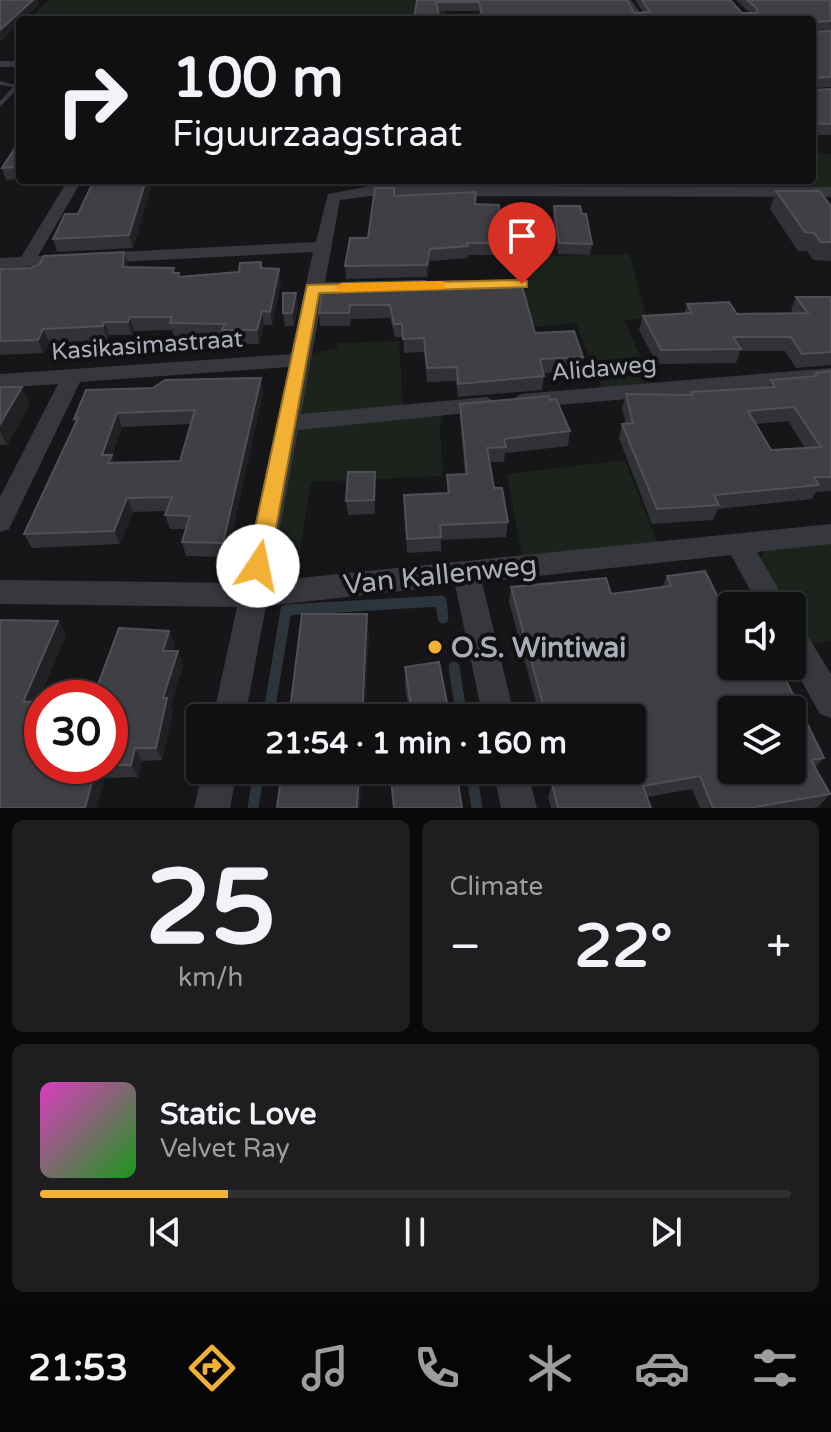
<!DOCTYPE html>
<html lang="en">
<head>
<meta charset="utf-8">
<style>
	body { margin:0; font-family:"Varela Round",sans-serif; background:#1e1e20; color:#f1f3f6; height:100vh; display:flex; flex-direction:column; font-size:30px; white-space:nowrap }
	* { box-sizing:border-box; margin:0 }
	p { font-size:26px; color:#9c9d9f }
	.icon { flex:none; width:44px; height:44px; fill:none; stroke:currentColor; stroke-width:2; stroke-linecap:round; stroke-linejoin:round }
	.map { position:relative; height:808px; overflow:hidden }
	.sheet { display:flex; flex-direction:column; gap:12px; padding:12px; background:#09090a; flex:1 }
	.sheet>* { flex:none }
	.top-card { position:absolute; left:16px; top:16px; width:800px; height:168px; border-radius:8px; box-shadow:0 2px 6px #0004,0 0 0 2px #303032; background:#101012; color:#f1f3f6; overflow:hidden }
	.controls { position:absolute; left:718px; top:592px; display:grid; gap:16px }
	.controls a { display:grid; place-items:center; width:88px; height:88px; border-radius:8px; background:#101012; box-shadow:0 2px 6px #0004,0 0 0 2px #303032; font-size:40px }
	.speed { position:absolute; left:24px; top:680px; display:flex; gap:16px; font-size:40px; font-weight:700; text-align:center }
	.speed>* { display:grid; place-content:center; width:104px; height:104px; border-radius:50%; background:#101012; box-shadow:0 2px 6px #0004,0 0 0 2px #303032; line-height:1 }
	.speed .limit { border:12px solid #d22; background:#fff; color:#111 }
	.pin { position:absolute; display:grid; place-items:center; width:68px; height:68px; color:#fff; margin:-82px -34px; border-radius:50% 50% 50% 0; rotate:-45deg; box-shadow:0 0 8px #0007 }
	.pin .icon { rotate:45deg }
	.me { position:absolute; width:88px; margin:-44px; rotate:11deg; stroke-linejoin:round; filter:drop-shadow(0 0 6px #0008) }
	.turn { display:flex; align-items:center; gap:28px; height:168px; padding:0 24px; font-size:36px }
	.turn .icon { width:104px; height:104px; stroke-width:2.5 }
	.turn b { display:block; font-size:56px; line-height:68px }
	.big { font-size:60px; font-weight:800; line-height:1.1 }
	.sheet .widget { flex:1; display:flex; flex-direction:column; justify-content:center; gap:12px; min-width:0; padding:0 28px; border-radius:12px; background:#1e1e20 }
	.sheet .dial { align-items:center; gap:0 }
	.dial b { font-size:104px; line-height:1 }
	.song { display:flex; align-items:center; gap:24px }
	.cover { width:96px; height:96px; border-radius:12px; background:linear-gradient(135deg,hsl(310 70% 55%),hsl(120 70% 35%)) }
	.played { height:8px; border-radius:4px; background:linear-gradient(90deg,#f2b134 25%,#303032 25%) }
	.keys { display:flex; justify-content:space-around; direction:ltr }
	.heat { display:flex; justify-content:space-between; align-items:center; font-size:44px; direction:ltr }
	.sheet .tiles { flex:1; display:grid; gap:12px; grid-template-columns:1fr 1fr }
	.widget:last-child { grid-column:span 2 }
	.trip { position:absolute; left:186px; top:704px; width:460px; height:80px; border-radius:8px; background:#101012; box-shadow:0 2px 6px #0004,0 0 0 2px #303032; font-weight:800; line-height:80px; text-align:center }
	.tabs { display:flex; height:128px; justify-content:space-around; align-items:center; background:#060607; color:#9c9d9f }
	.tabs .icon { width:56px; height:56px }
	.tabs .current { color:#f2b134 }
	.tabs b { font-size:36px; color:#f1f3f6 }
	.map>svg:first-child { display:block }
</style>
</head>
<body>
<div class="map">
<svg width="831" height="808" viewBox="0 0 831 808">
	<rect width="100%" height="100%" fill="#161618"/>
	<g fill="#1c231d">
		<path d="M49 0H446V14L478 13 480 20H447L446 16 413 17V20H28Z"/>
		<path d="M812 153 831 154V191L696 190 689 180H812Z"/>
		<path d="M629 254 647 318 624 320 653 385 602 390 576 323 532 327 523 291 529 290 520 257Z"/>
		<path d="M399 341 403 407 304 414 298 409 305 355 337 348V343Z"/>
		<path d="M444 411 440 429 443 476 311 482 295 580 286 579 273 570 289 442 300 426Z"/>
		<path d="M625 460 657 542 522 556 507 474Z"/>
		<path d="M831 543V641L805 645 792 623V606H783L760 559 765 551Z"/>
	</g>
	<g fill="none" stroke-linecap="round" stroke-linejoin="round">
		<g stroke="#2c353c" stroke-width="11">
			<path d="M454 667 462 718"/>
			<path d="M268 718 286 610 441 601 443 618"/>
			<path d="M471 770 477 808"/>
			<path d="M253 808 259 770"/>
		</g>
		<path fill="#37383d" fill-rule="evenodd" d="M0 81 20 86 0 107V101L13 87 0 85Z"/>
		<g fill="#37383d" fill-rule="evenodd">
			<path d="M622 0H631L645 20H635Z"/>
			<rect x="0" y="61" width="20" height="6"/>
			<path d="M68 180H82L38 256 316 242 328 194 370 186 831 187V197L370 196 340 200 325 282H371L380 287 371 292 323 293 301 414 487 397 498 404 487 411 298 430 270 581 831 524V544L757 552 788 606H759L731 555 482 582 515 718H483L455 585 266 606 245 718H213L237 607 0 604V580L242 583 289 367 80 382 9 529 0 532V497L58 384 0 388V374L291 354 313 252 0 268V258L21 257Z"/>
			<path d="M522 279 528 280V288L418 291 409 286 418 281Z"/>
			<path d="M831 368V382L521 408 510 401 521 394Z"/>
			<path d="M792 623 802 627 831 674V718L820 714 792 664Z"/>
			<path d="M203 770H237L230 808H194Z"/>
			<path d="M493 770H527L537 808H501Z"/>
		</g>
	</g>
	<g fill="#323236" fill-rule="evenodd">
		<path d="M417 0H627L634 13 643 12 635 0H730L742 13H750L736 0H830L831 30 813 31V32L831 31V87L814 88V90L831 89V135H812V20H480L479 11H438Z"/>
		<path d="M20 142V179L6 180 2 168Z"/>
		<path d="M94 180H153L133 248 57 252 53 239 78 214Z"/>
		<rect x="378" y="180" width="17" height="3"/>
		<path d="M776 191 831 206V261L813 260 807 251H798L770 209Z"/>
		<path d="M394 196 475 204 500 221 513 243 512 255H468V258L430 261 427 277 346 279 345 266 368 238Z"/>
		<path d="M554 206 582 214 592 244 590 255 558 254 553 216Z"/>
		<path d="M124 252 128 267 174 268 175 273 180 277 239 272 261 262 262 268 281 282 272 325H264L259 344 225 343 224 337 174 336 172 330 134 331 132 335H109L107 340 49 343 43 353 0 355V269L30 268Z"/>
		<path d="M425 281V285L535 333 583 357 581 371 544 373V376L542 390 458 397 456 381 427 382 424 352 404 353 403 337H395L390 318 351 319 350 326H320L319 313 341 293Z"/>
		<path d="M796 297H831V365L796 368 785 351H740L736 363 657 364 639 330 643 316 684 314 687 304 737 314 793 313 791 310Z"/>
		<path d="M298 307 294 326H285L283 313Z"/>
		<path d="M831 371V491L816 492 812 499 718 509 713 520 652 524 619 438 622 424H626L622 408 626 394 690 395 691 392 767 387 771 380 813 377 815 373ZM788 421 805 448 771 450 756 424Z"/>
		<path d="M0 387 30 404 7 445H0Z"/>
		<path d="M263 392 227 557 186 556 182 542 186 529H170L165 515 167 511 133 512 120 544 32 548 24 534 76 423 74 419ZM191 424 180 461 114 463 112 456 122 427Z"/>
		<path d="M550 400 570 431 568 446 505 453 504 462H490L494 488 508 522 506 537 441 540V551L407 553 404 495 447 493V475L465 474 460 418V404Z"/>
		<path d="M375 472V514L348 515 346 501Z"/>
		<path d="M667 576 732 666 824 758 815 767 830 794 818 807 812 808H700L692 789 647 797 651 808H551L548 797 552 784 570 781 567 770H632V718H540L509 602 511 587 611 594 662 587Z"/>
		<path d="M58 621 66 635 38 701 42 766H110V698L175 644 173 651H178L183 665 171 706 173 711 162 760 142 761 138 777 105 778 0 808Z"/>
		<path d="M405 667 450 718H410L405 686Z"/>
	</g>
	<g fill="#212124">
		<path d="M33 0H38L39 5 23 20H20V23L0 42V30Z"/>
		<path d="M146 180H153L133 248 129 235Z"/>
		<path d="M430 249V261L427 277V265Z"/>
		<path d="M124 252 128 264 127 280 123 267Z"/>
		<path d="M279 269 281 282 272 325 270 312Z"/>
		<path d="M296 293 298 307 294 326 292 313Z"/>
		<path d="M262 311 264 325 259 344 257 330Z"/>
		<path d="M130 317 134 331 132 335 128 322Z"/>
		<path d="M104 322 109 335 107 340 103 326Z"/>
		<path d="M43 329 49 343 43 353 38 340Z"/>
		<path d="M261 378 263 392 227 557 223 543Z"/>
		<path d="M22 387 30 404 7 445 0 431V424Z"/>
		<path d="M117 413 122 427 112 456 117 469 114 477 102 455Z"/>
		<path d="M375 472 376 486 375 514 374 500Z"/>
		<path d="M127 498 133 512 120 544 114 531Z"/>
		<path d="M367 614 369 634 365 718H362Z"/>
		<path d="M58 621 66 635 33 715 23 702Z"/>
		<path d="M169 631 175 644 168 664 163 651Z"/>
		<path d="M178 651 183 665 171 706 173 711 162 760 156 748 163 698Z"/>
		<path d="M135 748 142 761 138 777 131 765Z"/>
		<path d="M97 766 105 778 97 808H85Z"/>
		<path d="M359 770H362L360 808H357Z"/>
	</g>
	<g fill="#3f3f44" stroke="#4f5156" stroke-width="2" fill-rule="evenodd">
		<path d="M0 0H33L0 30Z"/>
		<path d="M417 0H627L634 13 650 12 642 0H730L742 13H757V9L747 0H830L831 21 813 22V32L831 31V77L813 78 814 90 831 89V124L812 123V20H483L479 2H436L440 20H414Z"/>
		<path d="M19 142 20 167 2 168Z"/>
		<path d="M94 180H146L129 235 53 239 65 214H78Z"/>
		<path d="M375 188H394V196L476 192 475 204 499 205 500 221H510L513 243H467L468 246 430 249 427 265 345 266 350 238H368Z"/>
		<path d="M776 191H819L831 206V242H821L814 233 805 232Z"/>
		<path d="M554 206H580L582 214H586L592 244 559 243Z"/>
		<path d="M124 252 123 267 174 268 172 273H179L178 277 239 272 240 263 261 262V268L279 269 270 312 262 311 257 330H222L225 324 170 323 172 317H130L128 322H104L103 326 43 329 38 340 0 341V269L30 268 39 265 44 256Z"/>
		<path d="M425 281 424 285 522 286 535 333 574 331 583 357 540 359 544 376 458 384 457 367 427 368 424 338 403 339 402 324H394L390 305H350L349 313H319L322 293H341L342 283Z"/>
		<path d="M283 293H296L292 313H283Z"/>
		<path d="M796 297H831V352L802 354 791 337H733L741 349 661 350 643 316 692 313 687 304 729 302 737 314 808 313Z"/>
		<path d="M831 371V477H814L819 485 714 495 719 505 657 509 622 424 633 423 626 394 692 395 691 392 775 387 771 380 817 376 815 373ZM794 407 821 447 771 450 748 411Z"/>
		<path d="M261 378 223 543 182 542 190 516 165 515 172 497 127 498 114 531 24 534 78 418 74 419 86 390 153 388 165 380ZM195 410 180 461 108 463 112 455H102L117 413Z"/>
		<path d="M0 387H22L0 424Z"/>
		<path d="M549 396 550 400 556 399 570 431 504 439 506 447 487 448 494 488H502L508 522 440 525 441 537 407 539 404 495 449 493 447 475 467 474 460 404Z"/>
		<path d="M348 472H375L374 500 346 501Z"/>
		<path d="M705 571 732 626V666H779L824 758 811 760 830 794 749 808H713L700 776 643 786 651 808H558L552 784 577 780 575 770H632V718H559L556 707 544 708 511 587 606 578 611 594 671 586 667 576ZM732 710H792V770H732Z"/>
		<path d="M302 614H367L362 718H289Z"/>
		<path d="M0 620 58 621 23 702 42 701V766H96L85 808H0Z"/>
		<path d="M119 628 169 631 163 651H178L163 698H167L156 748H135L131 765H110V698H93Z"/>
		<path d="M439 662 450 718H413L405 667Z"/>
		<path d="M282 770H359L357 808H277Z"/>
		<path d="M390 770H456L462 808H394Z"/>
	</g>
	<path fill="#f2b134" stroke="#9d7322" stroke-width="2" d="M522 280 527 281V287L319 293 269 566 266 573H250L247 566 307 285Z"/>
	<path fill="#f59e0b" d="M440 281 445 282V289L342 292 334 288 342 283Z"/>
	<circle fill="#f2b134" stroke="#111113" stroke-width="3" cx="435" cy="647" r="8"/>
	<g text-anchor="middle" stroke-width="8" stroke-linejoin="round" paint-order="stroke">
		<g font-size="24" fill="#a8adb8" stroke="#111113">
			<text transform="translate(147 345) rotate(-4)" y="8">Kasikasimastraat</text>
			<text transform="translate(604 368) rotate(-5)" y="8">Alidaweg</text>
		</g>
		<g font-size="28" fill="#a8adb8" stroke="#111113">
			<text transform="translate(440 574) rotate(-6)" y="10">Van Kallenweg</text>
		</g>
		<g font-size="28" font-weight="bold" fill="#a8adb8" stroke="#111113" text-anchor="start">
			<text x="451" y="657">O.S. Wintiwai</text>
		</g>
	</g>
</svg>
<div class="controls">
<a><svg class="icon" aria-label="sound" viewBox="0 0 24 24"><path d="M4 9h4l5-4v14l-5-4H4zM17 9q2 3 0 6"/></svg></a>
<a><svg class="icon" aria-label="layers" viewBox="0 0 24 24"><path d="M12 4l9 5-9 5-9-5zM3 14l9 5 9-5"/></svg></a>
</div>
<div class="speed"><div class="limit">30</div></div>
<div class="pin" style="left:522px;top:284px;background:#d93025"><svg class="icon" aria-label="arrive" viewBox="0 0 24 24"><path d="M6 21V4h12l-3 4 3 4H6"/></svg></div>
<svg class="me" style="left:258px;top:566px" viewBox="-20 -20 40 40"><circle r="19" fill="#fff"/><path d="M0-13L10 11 0 6-10 11z" fill="#f2b134"/></svg>
<div class="trip">21:54 · 1 min · 160 m</div>
<div class="top-card">
<div class="turn"><svg class="icon" aria-label="right" viewBox="0 0 24 24"><path d="M7 20v-9h11M14 6l5 5-5 5"/></svg><div><b>100 m</b>Figuurzaagstraat</div></div>
</div>
</div>
<section class="sheet">
<div class="tiles">
<div class="widget dial"><b>25</b><p>km/h</p></div>
<div class="widget"><p>Climate</p>
<div class="heat"><a>−</a><b class="big">22°</b><a>+</a></div>
</div>
<div class="widget">
<div class="song"><i class="cover"></i><div><b>Static Love</b><p>Velvet Ray</p></div></div>
<div class="played"></div>
<div class="keys"><svg class="icon" aria-label="previous" viewBox="0 0 24 24"><path d="M18 5L8 12l10 7zM5 5v14"/></svg><svg class="icon" aria-label="pause" viewBox="0 0 24 24"><path d="M8 5v14M16 5v14"/></svg><svg class="icon" aria-label="next" viewBox="0 0 24 24"><path d="M6 5l10 7-10 7zM19 5v14"/></svg></div>
</div>
</div>
</section>
<nav class="tabs">
<b>21:53</b>
<svg class="icon current" aria-label="directions" viewBox="0 0 24 24"><path d="M12 3l9 9-9 9-9-9zM9 14v-3h6M13 9l2 2-2 2"/></svg>
<svg class="icon" aria-label="music" viewBox="0 0 24 24"><path d="M9 18V5l10-2v13"/><circle cx="6" cy="18" r="3"/><circle cx="16" cy="16" r="3"/></svg>
<svg class="icon" aria-label="phone" viewBox="0 0 24 24"><path d="M5 4h4l2 5-3 2q2 4 5 5l2-3 5 2v4C11 20 4 13 5 4z"/></svg>
<svg class="icon" aria-label="climate" viewBox="0 0 24 24"><path d="M12 3v18M4 7l16 10M4 17L20 7"/></svg>
<svg class="icon" aria-label="car" viewBox="0 0 24 24"><path d="M5 17H2v-5l4-1 3-4h7l3 4 3 1v5h-3M9 17h6M6 11h13"/><circle cx="7" cy="17" r="2"/><circle cx="17" cy="17" r="2"/></svg>
<svg class="icon" aria-label="filters" viewBox="0 0 24 24"><path d="M4 7h16M4 17h16"/><circle cx="9" cy="7" r="2"/><circle cx="15" cy="17" r="2"/></svg>
</nav>
</body>
</html>
